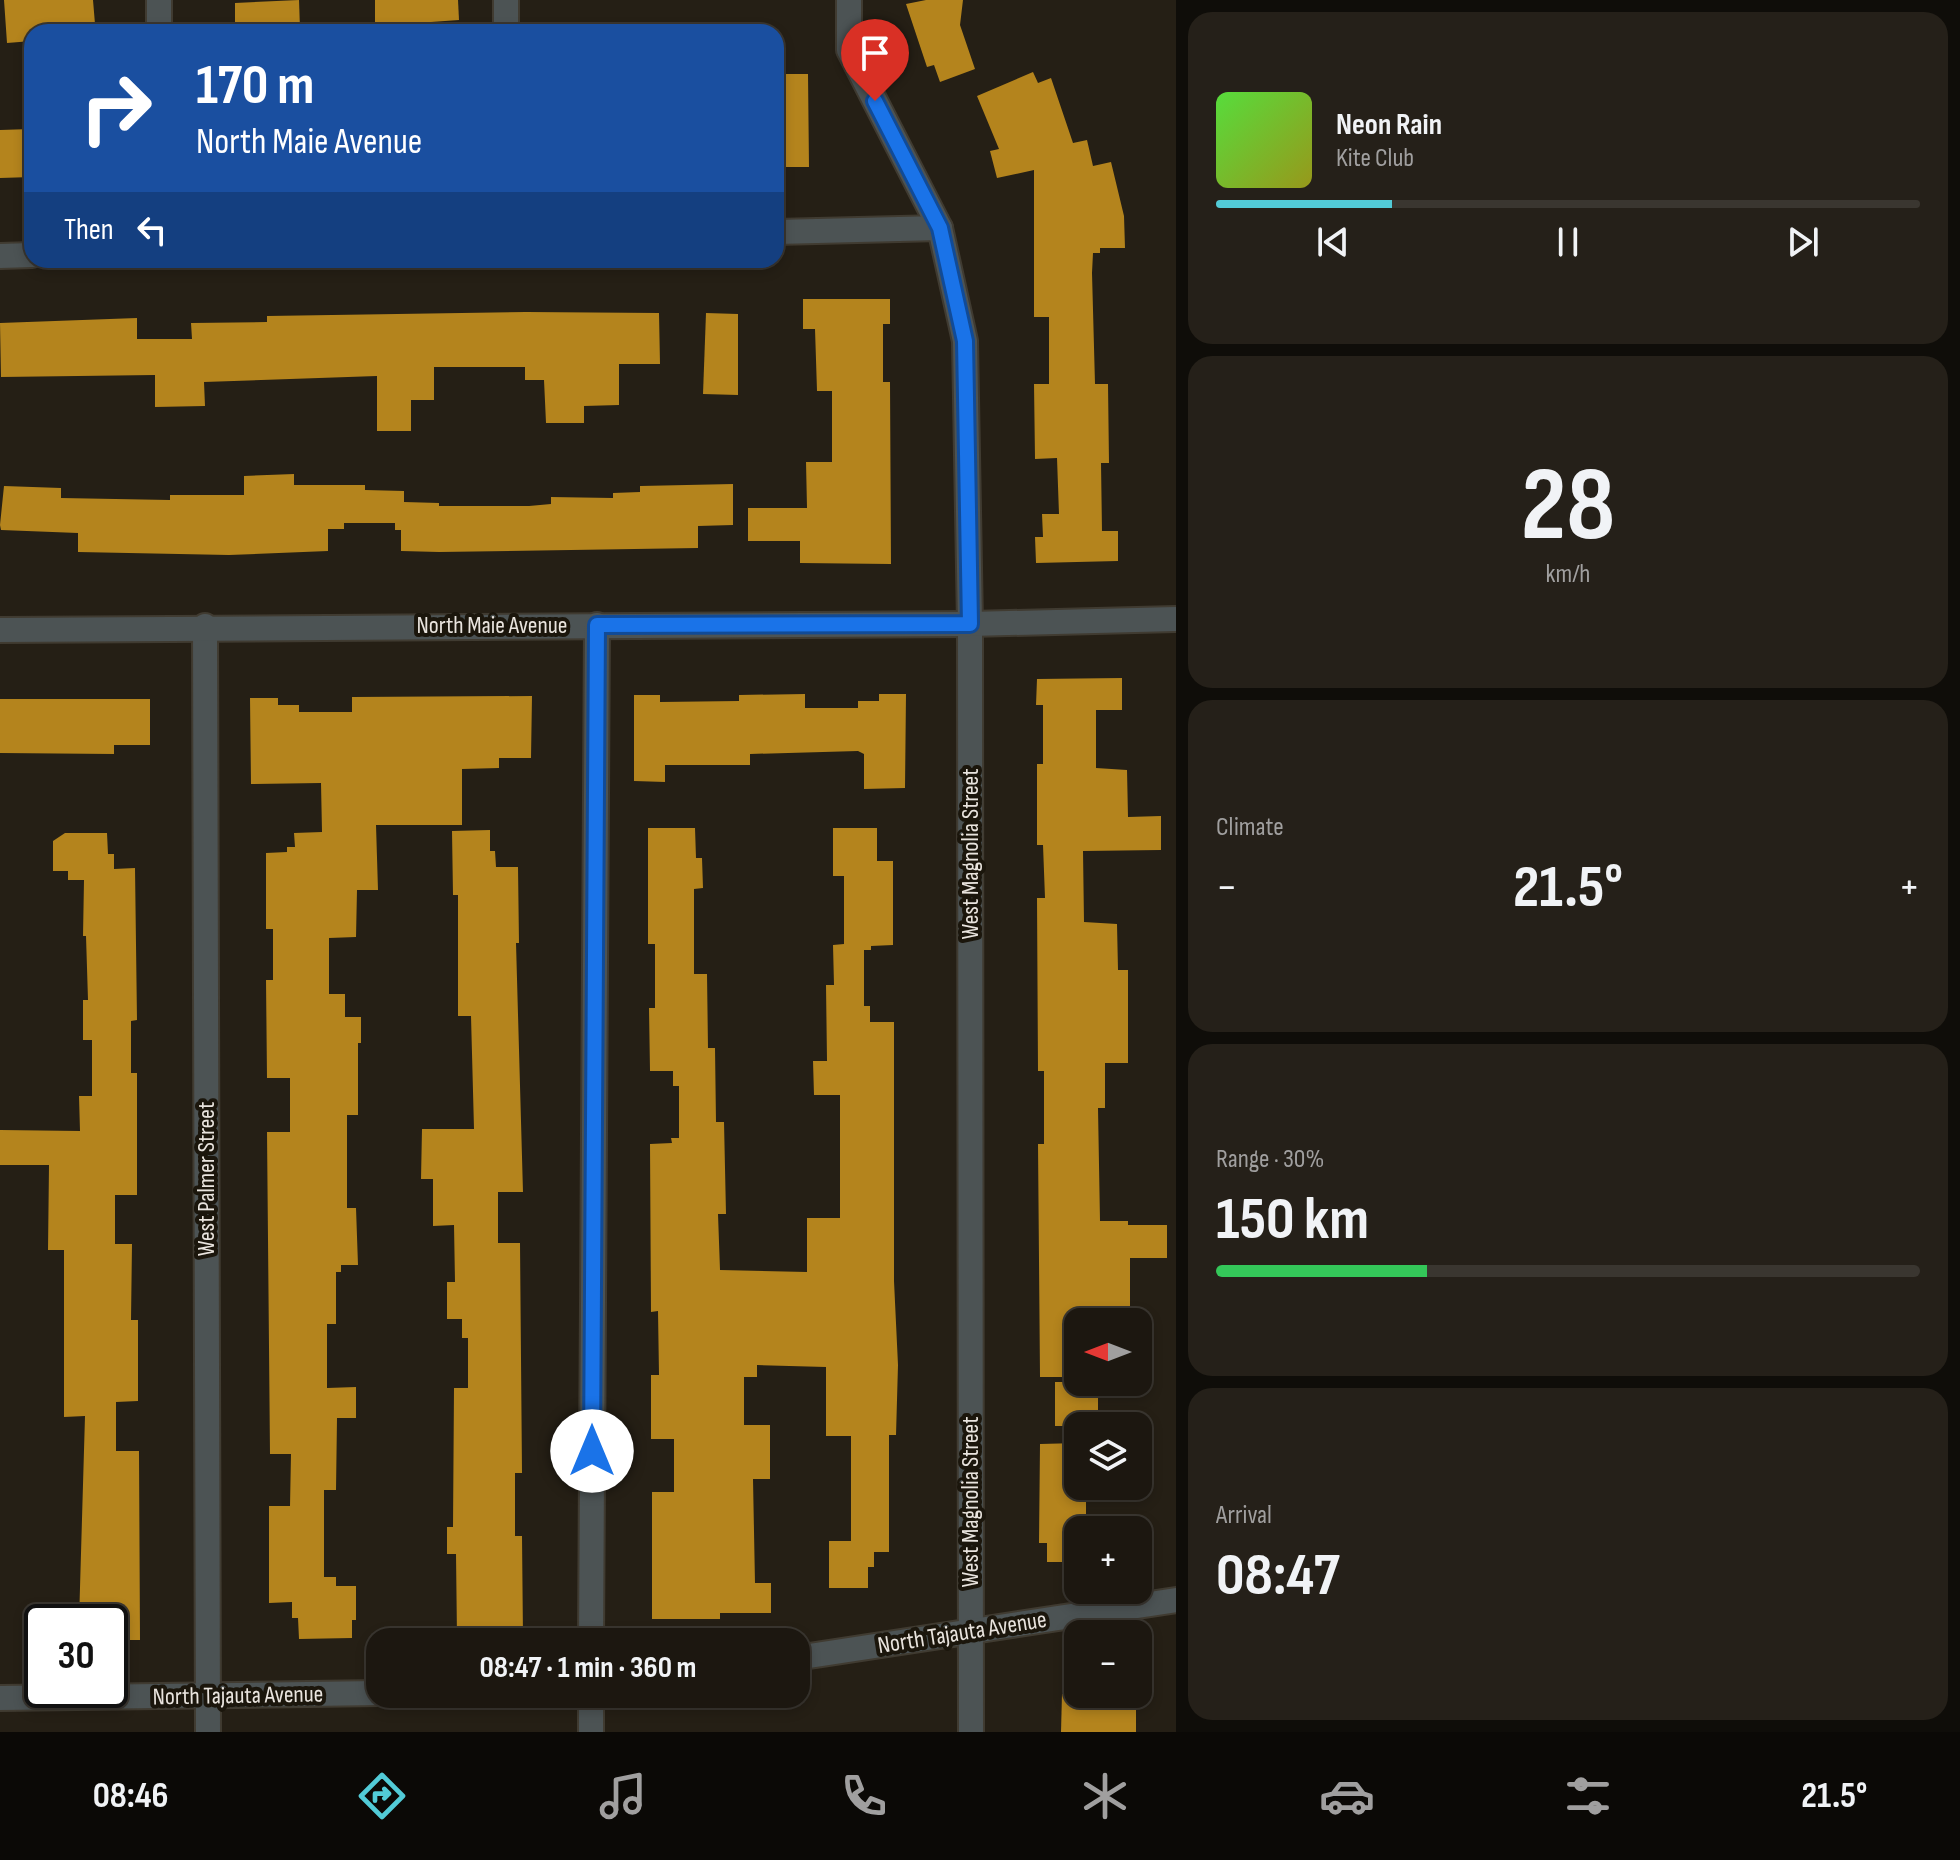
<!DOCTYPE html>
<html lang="en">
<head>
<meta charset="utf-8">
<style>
	body { margin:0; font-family:"Sofia Sans Condensed",sans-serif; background:#252019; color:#f1f3f6; height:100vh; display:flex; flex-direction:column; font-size:30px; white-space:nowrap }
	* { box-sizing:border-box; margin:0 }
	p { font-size:26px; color:#a09f9f }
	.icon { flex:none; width:44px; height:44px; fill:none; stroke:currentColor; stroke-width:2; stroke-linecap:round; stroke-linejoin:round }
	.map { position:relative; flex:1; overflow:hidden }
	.sheet { display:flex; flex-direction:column; gap:12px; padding:12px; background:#0f0d09; width:784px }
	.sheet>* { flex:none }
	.hud { position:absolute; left:24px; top:24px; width:760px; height:244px; border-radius:24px; box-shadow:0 4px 12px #0003,0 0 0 2px #3a3630; background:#1a4fa0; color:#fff; overflow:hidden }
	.needle { width:52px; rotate:270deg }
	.controls { position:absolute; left:1064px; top:1308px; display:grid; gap:16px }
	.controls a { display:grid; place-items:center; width:88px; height:88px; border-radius:16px; background:#1c1710; box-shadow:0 4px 12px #0003,0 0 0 2px #3a3630; font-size:40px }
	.speed { position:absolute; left:24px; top:1604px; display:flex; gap:16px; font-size:40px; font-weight:700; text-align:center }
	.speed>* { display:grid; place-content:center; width:104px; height:104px; border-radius:50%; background:#1c1710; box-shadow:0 4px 12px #0003,0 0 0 2px #3a3630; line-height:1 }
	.speed .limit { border:4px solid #111; border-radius:12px; background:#fff; color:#111 }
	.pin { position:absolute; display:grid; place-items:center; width:68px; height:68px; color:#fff; margin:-82px -34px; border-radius:50% 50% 50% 0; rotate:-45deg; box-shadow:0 0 8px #0007 }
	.pin .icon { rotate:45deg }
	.me { position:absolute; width:88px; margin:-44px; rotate:0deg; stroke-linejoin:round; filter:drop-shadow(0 0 6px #0008) }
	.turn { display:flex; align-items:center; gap:28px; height:168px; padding:0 40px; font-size:36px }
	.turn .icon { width:104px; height:104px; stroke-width:2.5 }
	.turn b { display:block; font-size:56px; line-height:68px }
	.then { display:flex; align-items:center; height:76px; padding:0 40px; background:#0003; gap:16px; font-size:30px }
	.big { font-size:60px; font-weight:700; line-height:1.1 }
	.sheet .tile { flex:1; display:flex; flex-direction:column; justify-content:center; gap:12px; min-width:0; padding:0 28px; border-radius:24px; background:#252019 }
	.sheet .dial { align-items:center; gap:0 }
	.dial b { font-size:104px; line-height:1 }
	.song { display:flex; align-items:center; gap:24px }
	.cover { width:96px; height:96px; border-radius:12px; background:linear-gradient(135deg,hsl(110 70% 55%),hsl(60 70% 35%)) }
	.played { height:8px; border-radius:4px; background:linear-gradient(90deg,#52cbd7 25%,#3a3630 25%) }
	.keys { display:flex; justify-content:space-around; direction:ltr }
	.heat { display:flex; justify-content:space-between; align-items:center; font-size:44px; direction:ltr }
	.charge { height:12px; border-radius:6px; background:linear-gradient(90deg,#34c759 30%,#3a3630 0) }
	.trip { position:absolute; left:366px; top:1628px; width:444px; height:80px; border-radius:24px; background:#1c1710; box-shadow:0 4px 12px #0003,0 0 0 2px #3a3630; font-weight:700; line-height:80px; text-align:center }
	.menu { display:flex; height:128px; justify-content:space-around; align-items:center; background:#0b0906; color:#a09f9f }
	.menu .icon { width:56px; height:56px }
	.menu .current { color:#52cbd7 }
	.menu b { font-size:36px; color:#f1f3f6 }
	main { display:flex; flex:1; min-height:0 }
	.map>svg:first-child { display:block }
</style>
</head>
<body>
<main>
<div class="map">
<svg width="1176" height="1732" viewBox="0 0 1176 1732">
	<rect width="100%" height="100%" fill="#251f15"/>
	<g fill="#b4841d">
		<path d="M4 0H93L95 24H86L87 32H32V41L7 43Z"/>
		<path d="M299 0 300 29 235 32V3Z"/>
		<path d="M375 0H458L459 20 375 26Z"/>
		<path d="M926 0H963L960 25 975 69 940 82 934 65 927 67 906 4Z"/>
		<path d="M1033 72 1038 83 1051 78 1073 143 1087 140 1093 166 1111 162 1124 216 1125 248H1100V253H1093L1092 273 1095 384H1108L1109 463H1101L1102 531H1118V561L1036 563 1035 537H1043L1042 514H1059L1057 458 1035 459 1034 384H1049V317H1034V170L997 178 990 151 999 149 977 96Z"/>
		<path d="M776 74H808L809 167H781V160H776Z"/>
		<path d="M31 129 32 177 0 178V130Z"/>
		<path d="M803 299H890V324H883V382H890L891 564 800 563V541H748V508H807L806 462H832V391H817L815 329H803Z"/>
		<path d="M526 312 659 313 660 364H619V405L584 406V423H546L544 380H525V367H434V400H411V431H377V376L204 382 205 406 155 407V375L1 377 0 323 137 318V339H192L191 323 267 322V316Z"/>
		<path d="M706 313 738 314V395L703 394Z"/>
		<path d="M294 474V485H365V490L404 491V502L439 503V506H529L551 504V497L613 498V493L640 492V486L733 484V525L698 526V548L439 552 401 551V530H395V523H344V529H328V551L229 555 78 552V533L1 530 0 525 4 486 61 488V498L170 500V495H244V476Z"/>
		<path d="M1122 678V710H1096V768L1127 770 1128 817 1161 816V850L1083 851 1084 922 1117 924 1118 970H1128V1063H1105V1108H1098L1100 1221H1128V1225H1167V1258H1130V1322H1078V1377H1040L1038 1144H1044V1071H1038L1037 898H1045L1043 845H1037V764H1043V705H1036L1037 679Z"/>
		<path d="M805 694V708H858V701H879V694H906L905 788 864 789V754L858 751 750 754V765H665V782L634 781V695H660V702L739 701V695Z"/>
		<path d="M532 696 531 758H499V768L462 769V825H376L378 890H357L356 937 329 938V994H345V1017H361V1043H358V1115H347V1208H356L358 1265H341V1272H336V1324H327V1388L356 1387V1418H337L336 1490H324V1577H336V1586H356V1620H352V1638L299 1639 298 1618H292V1602L269 1603V1506H290L291 1454H270L267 1132H290V1078H267L266 980H273V929H266V853L287 852V847H295L294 833 322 832 321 783 251 784 250 698H278V705H299V712H352V697Z"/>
		<path d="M0 699H150V745H114V754L0 753Z"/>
		<path d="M648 828H695L696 858H702L703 888 694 889V974H707L708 1048H715L716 1122H724L726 1214H718L720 1270 807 1272V1218H840V1095H814L813 1061H827L826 985H834L833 945 844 944V876H833V828H877V861H893V945L871 946V950H864V1006H870V1022H894V1281L898 1365 896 1435H889V1552H874V1567H868V1588H829V1541H851V1436H826V1367L757 1365V1377H744V1425H770V1479H753L755 1583H771V1613H720V1619H652V1492H674V1439H651V1375H659L658 1311 651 1312 650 1144 672 1143 671 1138H679V1086H673V1071H650L649 1008H655V944H648Z"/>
		<path d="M490 830V851H495L496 867H518L519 943H516L523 1192H498V1243H520L522 1473H515V1536H522L523 1638H457L456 1554H447V1527H453L454 1388H468V1338H462V1319H447V1282H455L454 1225 433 1226V1179H421L422 1129H474L471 1016H458V895H453L452 831Z"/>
		<path d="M65 833H107L108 854H114V869L135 868 137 1020 131 1021V1073H137V1195H115V1244H132L131 1320H138V1401L116 1402V1451H139L140 1640H110V1622H79L85 1416 64 1417V1250H48L49 1165H0V1130L80 1131 79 1096H92V1040H83V1000H88L86 936H83L84 880H68V871H53V841Z"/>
		<rect x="1055" y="1382" width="43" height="44"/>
		<path d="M1078 1443V1494H1086V1530H1078V1562H1047V1543H1039L1040 1444Z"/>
		<path d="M1062 1694H1136V1732H1061Z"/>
	</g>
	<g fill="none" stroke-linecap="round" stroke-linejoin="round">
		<defs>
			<g id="minor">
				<path d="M159 0V32"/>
				<path d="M506 0V32"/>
				<path d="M849 0V50L940 228 965 341 970 624 971 1732"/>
				<path d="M776 232 940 228"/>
				<path d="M0 256 32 255"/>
				<path d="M205 626 208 1732"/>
				<path d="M0 630 970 624 1176 619"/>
				<path d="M591 1642 597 625"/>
				<path d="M796 1658 1176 1600"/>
				<path d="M591 1694V1732"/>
				<path d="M0 1698 380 1693"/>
			</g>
		</defs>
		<use href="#minor" stroke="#403b31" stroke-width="28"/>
		<use href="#minor" stroke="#4c5354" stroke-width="24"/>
	</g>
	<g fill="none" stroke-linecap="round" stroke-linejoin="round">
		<defs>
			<path id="route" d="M592 1451 597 625 970 624 965 341 940 228 875 101"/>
		</defs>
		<use href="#route" stroke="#114b97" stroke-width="20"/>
		<use href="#route" stroke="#1a73e8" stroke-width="14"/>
	</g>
	<g text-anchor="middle" stroke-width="8" stroke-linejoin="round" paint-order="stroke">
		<g font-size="24" fill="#e9e4de" stroke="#1b160c">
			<text x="492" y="633">North Maie Avenue</text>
			<text transform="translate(970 854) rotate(-90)" y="8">West Magnolia Street</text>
			<text transform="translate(206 1179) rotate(-90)" y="8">West Palmer Street</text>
			<text transform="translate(970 1502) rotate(-90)" y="8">West Magnolia Street</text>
			<text transform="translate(962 1632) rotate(-9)" y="8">North Tajauta Avenue</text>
			<text transform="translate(238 1695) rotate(-1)" y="8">North Tajauta Avenue</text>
		</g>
	</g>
</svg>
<div class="controls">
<a><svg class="needle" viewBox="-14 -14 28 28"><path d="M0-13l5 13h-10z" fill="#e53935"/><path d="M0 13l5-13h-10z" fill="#a09f9f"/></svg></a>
<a><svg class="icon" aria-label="layers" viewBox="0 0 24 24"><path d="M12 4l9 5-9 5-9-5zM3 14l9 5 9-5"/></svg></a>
<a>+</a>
<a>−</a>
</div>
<div class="speed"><div class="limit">30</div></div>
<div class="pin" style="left:875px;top:101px;background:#d93025"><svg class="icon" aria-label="arrive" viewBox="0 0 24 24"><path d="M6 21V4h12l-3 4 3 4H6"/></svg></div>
<svg class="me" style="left:592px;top:1451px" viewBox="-20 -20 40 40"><circle r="19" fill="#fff"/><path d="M0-13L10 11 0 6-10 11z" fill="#1a73e8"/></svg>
<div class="trip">08:47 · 1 min · 360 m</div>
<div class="hud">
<div class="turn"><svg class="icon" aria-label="right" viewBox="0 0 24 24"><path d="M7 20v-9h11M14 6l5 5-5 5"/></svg><div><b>170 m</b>North Maie Avenue</div></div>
<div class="then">Then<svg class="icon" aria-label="left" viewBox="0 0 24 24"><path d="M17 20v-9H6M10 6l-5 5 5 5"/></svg></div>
</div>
</div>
<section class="sheet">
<div class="tile">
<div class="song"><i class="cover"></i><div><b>Neon Rain</b><p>Kite Club</p></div></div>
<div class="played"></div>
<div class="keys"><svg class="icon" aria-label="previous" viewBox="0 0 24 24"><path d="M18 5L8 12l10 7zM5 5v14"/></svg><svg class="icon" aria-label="pause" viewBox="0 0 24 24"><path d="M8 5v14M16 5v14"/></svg><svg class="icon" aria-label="next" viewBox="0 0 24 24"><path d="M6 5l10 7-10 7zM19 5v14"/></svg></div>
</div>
<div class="tile dial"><b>28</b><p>km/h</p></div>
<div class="tile"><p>Climate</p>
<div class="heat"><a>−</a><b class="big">21.5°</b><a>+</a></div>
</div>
<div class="tile"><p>Range · 30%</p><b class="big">150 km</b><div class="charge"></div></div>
<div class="tile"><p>Arrival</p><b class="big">08:47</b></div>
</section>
</main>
<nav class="menu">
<b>08:46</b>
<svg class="icon current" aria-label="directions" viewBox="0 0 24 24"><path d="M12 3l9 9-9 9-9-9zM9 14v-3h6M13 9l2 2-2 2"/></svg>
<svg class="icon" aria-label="music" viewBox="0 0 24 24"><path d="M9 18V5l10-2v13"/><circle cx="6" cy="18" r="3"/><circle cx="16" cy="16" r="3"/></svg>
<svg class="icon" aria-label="phone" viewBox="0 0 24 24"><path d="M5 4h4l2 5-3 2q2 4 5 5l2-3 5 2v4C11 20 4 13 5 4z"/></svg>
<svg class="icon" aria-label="climate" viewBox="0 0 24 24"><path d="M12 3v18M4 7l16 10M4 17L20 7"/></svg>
<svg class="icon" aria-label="car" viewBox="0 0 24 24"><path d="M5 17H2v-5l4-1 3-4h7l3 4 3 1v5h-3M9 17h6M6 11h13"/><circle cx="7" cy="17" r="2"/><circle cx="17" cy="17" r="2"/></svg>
<svg class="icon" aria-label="filters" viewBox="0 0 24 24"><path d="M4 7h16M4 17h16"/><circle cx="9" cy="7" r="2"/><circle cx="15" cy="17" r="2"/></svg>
<b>21.5°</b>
</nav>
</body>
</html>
